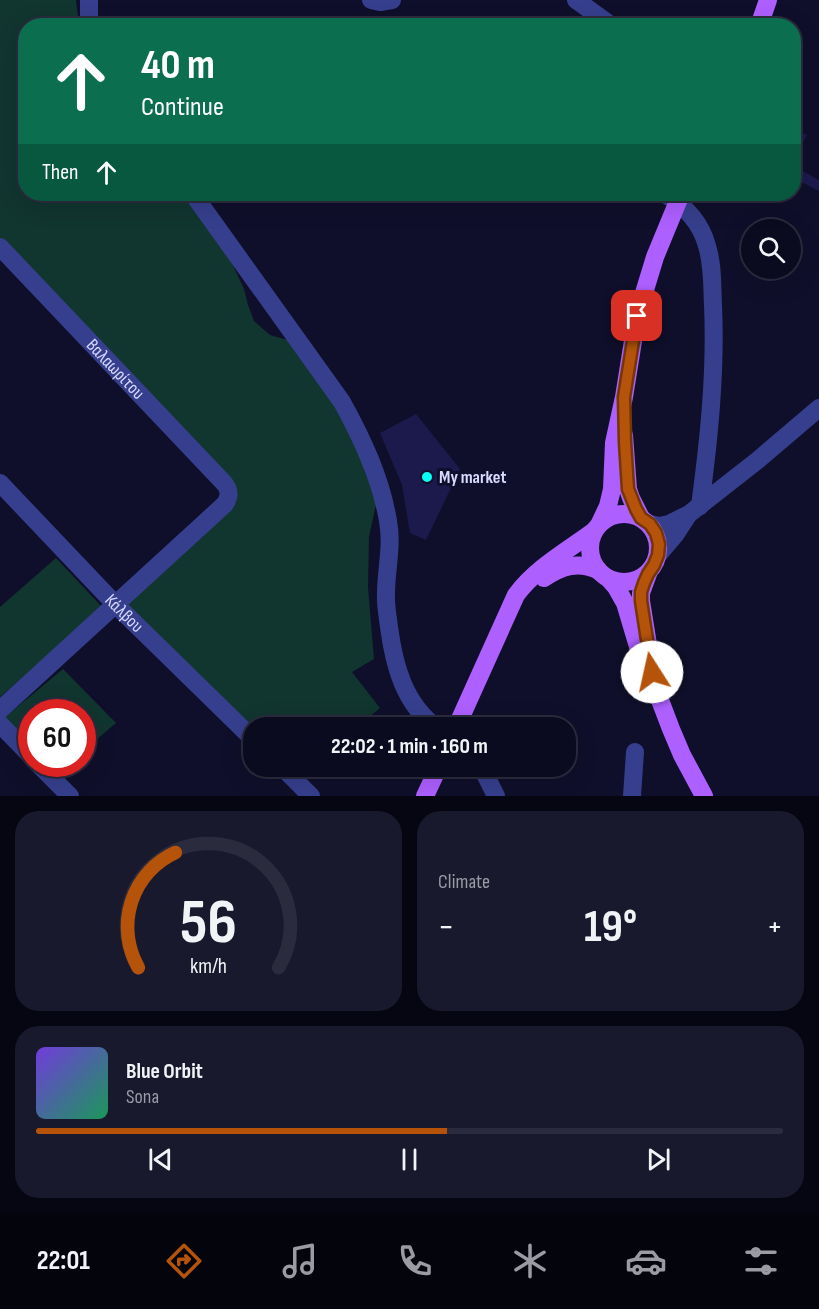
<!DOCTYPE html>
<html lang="en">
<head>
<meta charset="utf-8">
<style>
	body { margin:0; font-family:"Sofia Sans Condensed",sans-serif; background:#19192d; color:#f1f3f6; height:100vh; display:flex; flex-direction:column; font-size:22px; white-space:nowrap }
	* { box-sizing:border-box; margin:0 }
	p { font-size:20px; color:#9a9ba5 }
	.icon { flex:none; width:33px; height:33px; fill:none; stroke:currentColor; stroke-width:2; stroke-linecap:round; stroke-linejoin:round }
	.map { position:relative; height:796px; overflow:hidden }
	.panel { display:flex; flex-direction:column; gap:15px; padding:15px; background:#060612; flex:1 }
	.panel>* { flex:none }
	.top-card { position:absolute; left:18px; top:18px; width:783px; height:183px; border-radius:24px; box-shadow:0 6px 24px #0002,0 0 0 2px #2b2b3e; background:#0b6e4f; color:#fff; overflow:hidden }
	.buttons { position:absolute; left:741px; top:219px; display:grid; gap:12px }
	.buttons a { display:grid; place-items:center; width:60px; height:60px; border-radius:50%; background:#0b0b20; box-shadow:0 6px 24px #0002,0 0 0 2px #2b2b3e; font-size:30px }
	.speed { position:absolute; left:18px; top:699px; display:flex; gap:12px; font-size:30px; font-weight:700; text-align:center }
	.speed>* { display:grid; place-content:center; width:78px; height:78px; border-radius:50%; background:#0b0b20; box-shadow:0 6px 24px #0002,0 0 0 2px #2b2b3e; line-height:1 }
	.speed .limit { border:9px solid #d22; background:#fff; color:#111 }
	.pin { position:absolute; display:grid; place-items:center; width:51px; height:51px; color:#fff; margin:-26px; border-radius:12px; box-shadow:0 3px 9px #0006 }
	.me { position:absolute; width:66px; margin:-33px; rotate:350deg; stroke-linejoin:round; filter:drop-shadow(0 0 4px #0008) }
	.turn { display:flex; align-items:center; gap:21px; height:126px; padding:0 24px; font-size:27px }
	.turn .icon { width:78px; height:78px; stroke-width:2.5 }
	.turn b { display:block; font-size:42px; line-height:51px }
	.then { display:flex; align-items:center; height:57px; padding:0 24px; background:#0003; gap:12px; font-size:22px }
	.big { font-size:45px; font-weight:700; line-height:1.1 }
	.panel .widget { flex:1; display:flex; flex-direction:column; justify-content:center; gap:9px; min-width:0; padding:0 21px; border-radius:24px; background:#19192d }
	.panel .dial { align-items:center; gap:0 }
	.dial svg { height:156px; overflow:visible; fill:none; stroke:#2b2b3e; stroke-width:7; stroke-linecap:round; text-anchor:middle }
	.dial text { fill:#f1f3f6; stroke:none }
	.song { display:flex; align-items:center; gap:18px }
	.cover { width:72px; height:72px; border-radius:9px; background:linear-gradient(135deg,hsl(260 70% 55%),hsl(150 70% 35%)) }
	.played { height:6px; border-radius:3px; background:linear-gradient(90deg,#b45309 55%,#2b2b3e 55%) }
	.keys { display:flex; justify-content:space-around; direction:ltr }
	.heat { display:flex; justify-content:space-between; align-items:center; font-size:33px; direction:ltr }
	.panel .tiles { flex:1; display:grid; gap:15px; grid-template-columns:1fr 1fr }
	.widget:last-child { grid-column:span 2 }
	.trip { position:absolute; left:243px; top:717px; width:333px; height:60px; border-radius:24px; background:#0b0b20; box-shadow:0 6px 24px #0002,0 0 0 2px #2b2b3e; font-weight:700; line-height:60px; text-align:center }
	.menu { display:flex; height:96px; justify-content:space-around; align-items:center; background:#04040d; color:#9a9ba5 }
	.menu .icon { width:42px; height:42px }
	.menu .current { color:#b45309 }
	.menu b { font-size:27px; color:#f1f3f6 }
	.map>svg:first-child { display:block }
</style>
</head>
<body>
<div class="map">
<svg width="819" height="796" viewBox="0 0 819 796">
	<rect width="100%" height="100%" fill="#0f0f2b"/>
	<g fill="#11352f">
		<path d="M0 0H76L79 25 26 26V194H185L232 263 244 289 248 305 254 321 270 335 295 342 346 421 377 500 369 537 368 587 374 659 352 672 380 708 357 727 254 728 125 607 233 492 0 240Z"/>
		<path d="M56 558 103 608 0 697V607Z"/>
		<path d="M63 669 116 723 83 751 82 712H32L31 747 4 718Z"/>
	</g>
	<g fill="#1c194d">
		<path d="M794 128 807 135 794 160Z"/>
		<path d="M794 166 819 180V191L794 178Z"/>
		<path d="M416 414 460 469 426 540 410 533 402 485 380 433Z"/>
	</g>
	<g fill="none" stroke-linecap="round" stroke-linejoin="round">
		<g stroke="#363f8d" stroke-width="18">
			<path d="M371 0 380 2 392 0"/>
			<path d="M576 0 612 26"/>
			<path d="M89 26V0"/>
			<path d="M193 194 342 402C363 440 381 479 388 521 393 548 385 573 386 599 386 608 388 618 389 627 394 665 404 704 437 728"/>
			<path d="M665 194C685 206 701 223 707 246 713 265 712 286 713 305 716 372 709 439 700 506"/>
			<path id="s1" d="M0 247 224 483C230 490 230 496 225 504L0 710"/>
			<path id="s2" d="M0 483 115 604 254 740"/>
			<path d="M650 524 659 526 669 524 689 514 758 460 819 408"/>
			<path d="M658 555 675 535 688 515"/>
			<path d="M0 724 32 757"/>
			<path d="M38 764 70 796"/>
			<path d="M281 766 311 796"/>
			<path d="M481 766 496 796"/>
			<path d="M632 796 635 752"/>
		</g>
		<g stroke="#ad5fff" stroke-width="18">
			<path d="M759 26 768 0"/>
			<path d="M624 435 628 489 631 498 641 518"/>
			<circle cx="624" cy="548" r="34"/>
			<path d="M600 523 608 506 612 489 614 443 624 397 637 316 655 257 681 194"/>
			<path d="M648 574 641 593V601L649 651"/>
			<path d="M544 578C562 566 578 561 598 570"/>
			<path d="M609 579 616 587 625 603 642 660 655 687 671 729 682 755 704 796"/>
			<path d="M456 728 516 595C536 568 567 551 594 531"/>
			<path d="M425 796 439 766"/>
		</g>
	</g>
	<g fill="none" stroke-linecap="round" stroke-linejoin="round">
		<defs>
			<path id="route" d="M637 316 624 397 625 442 628 489 636 509 641 518 650 524 656 533 659 544 658 555 654 565 648 574 644 583 641 592V601L652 672"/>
		</defs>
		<use href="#route" stroke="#753606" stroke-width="15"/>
		<use href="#route" stroke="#b45309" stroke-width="10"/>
	</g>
	<circle fill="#04fff4" stroke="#0f0f2b" stroke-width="2" cx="427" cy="477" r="6"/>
	<g text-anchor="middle" stroke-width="6" stroke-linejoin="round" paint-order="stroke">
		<g font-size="18" fill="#d8d9ff" stroke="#0f0f2b">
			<text dy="6" stroke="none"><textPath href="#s1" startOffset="168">Βαλαωρίτου</textPath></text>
			<text dy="6" stroke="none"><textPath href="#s2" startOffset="180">Κάλβου</textPath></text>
		</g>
		<g font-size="18" font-weight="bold" fill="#d8d9ff" stroke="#0f0f2b" text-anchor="start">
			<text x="439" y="483">My market</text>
		</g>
	</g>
</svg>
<div class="buttons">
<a><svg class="icon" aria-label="search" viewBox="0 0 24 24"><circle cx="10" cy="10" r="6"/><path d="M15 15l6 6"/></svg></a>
</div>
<div class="speed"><div class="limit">60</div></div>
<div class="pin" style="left:637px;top:316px;background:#d93025"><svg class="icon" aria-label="arrive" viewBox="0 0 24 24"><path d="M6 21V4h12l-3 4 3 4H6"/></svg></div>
<svg class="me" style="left:652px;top:672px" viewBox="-20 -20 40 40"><circle r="19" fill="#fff"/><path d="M0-13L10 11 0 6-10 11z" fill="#b45309"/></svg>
<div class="trip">22:02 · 1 min · 160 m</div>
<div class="top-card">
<div class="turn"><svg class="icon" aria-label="ahead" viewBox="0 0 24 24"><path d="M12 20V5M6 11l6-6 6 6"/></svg><div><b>40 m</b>Continue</div></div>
<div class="then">Then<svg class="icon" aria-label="ahead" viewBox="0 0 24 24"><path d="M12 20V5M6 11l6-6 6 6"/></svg></div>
</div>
</div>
<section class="panel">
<div class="tiles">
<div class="widget dial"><svg viewBox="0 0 100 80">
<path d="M14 69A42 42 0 1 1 86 69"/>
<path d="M14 69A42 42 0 0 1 33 10" stroke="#b45309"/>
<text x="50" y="56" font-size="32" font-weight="700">56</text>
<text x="50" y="72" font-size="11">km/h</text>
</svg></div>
<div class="widget"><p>Climate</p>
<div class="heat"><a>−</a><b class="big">19°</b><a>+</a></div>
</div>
<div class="widget">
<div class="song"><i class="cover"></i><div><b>Blue Orbit</b><p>Sona</p></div></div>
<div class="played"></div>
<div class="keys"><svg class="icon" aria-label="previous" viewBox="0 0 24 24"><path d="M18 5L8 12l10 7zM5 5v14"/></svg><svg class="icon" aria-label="pause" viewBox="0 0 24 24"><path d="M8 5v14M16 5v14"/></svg><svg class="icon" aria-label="next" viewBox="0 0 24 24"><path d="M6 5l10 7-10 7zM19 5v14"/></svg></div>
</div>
</div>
</section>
<nav class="menu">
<b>22:01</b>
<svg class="icon current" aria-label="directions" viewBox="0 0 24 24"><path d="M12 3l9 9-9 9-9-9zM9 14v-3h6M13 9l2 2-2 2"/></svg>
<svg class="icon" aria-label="music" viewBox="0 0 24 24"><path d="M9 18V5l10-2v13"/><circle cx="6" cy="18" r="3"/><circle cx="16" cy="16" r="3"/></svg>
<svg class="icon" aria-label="phone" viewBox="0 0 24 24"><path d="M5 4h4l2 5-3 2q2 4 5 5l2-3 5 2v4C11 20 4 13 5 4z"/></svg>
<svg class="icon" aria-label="climate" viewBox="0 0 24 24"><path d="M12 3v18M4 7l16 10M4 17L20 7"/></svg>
<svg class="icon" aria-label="car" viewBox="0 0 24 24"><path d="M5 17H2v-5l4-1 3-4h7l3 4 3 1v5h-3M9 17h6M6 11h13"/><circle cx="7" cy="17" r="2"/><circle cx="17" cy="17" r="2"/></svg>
<svg class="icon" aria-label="filters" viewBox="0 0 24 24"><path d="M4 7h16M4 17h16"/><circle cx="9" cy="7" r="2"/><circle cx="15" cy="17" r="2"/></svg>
</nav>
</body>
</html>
